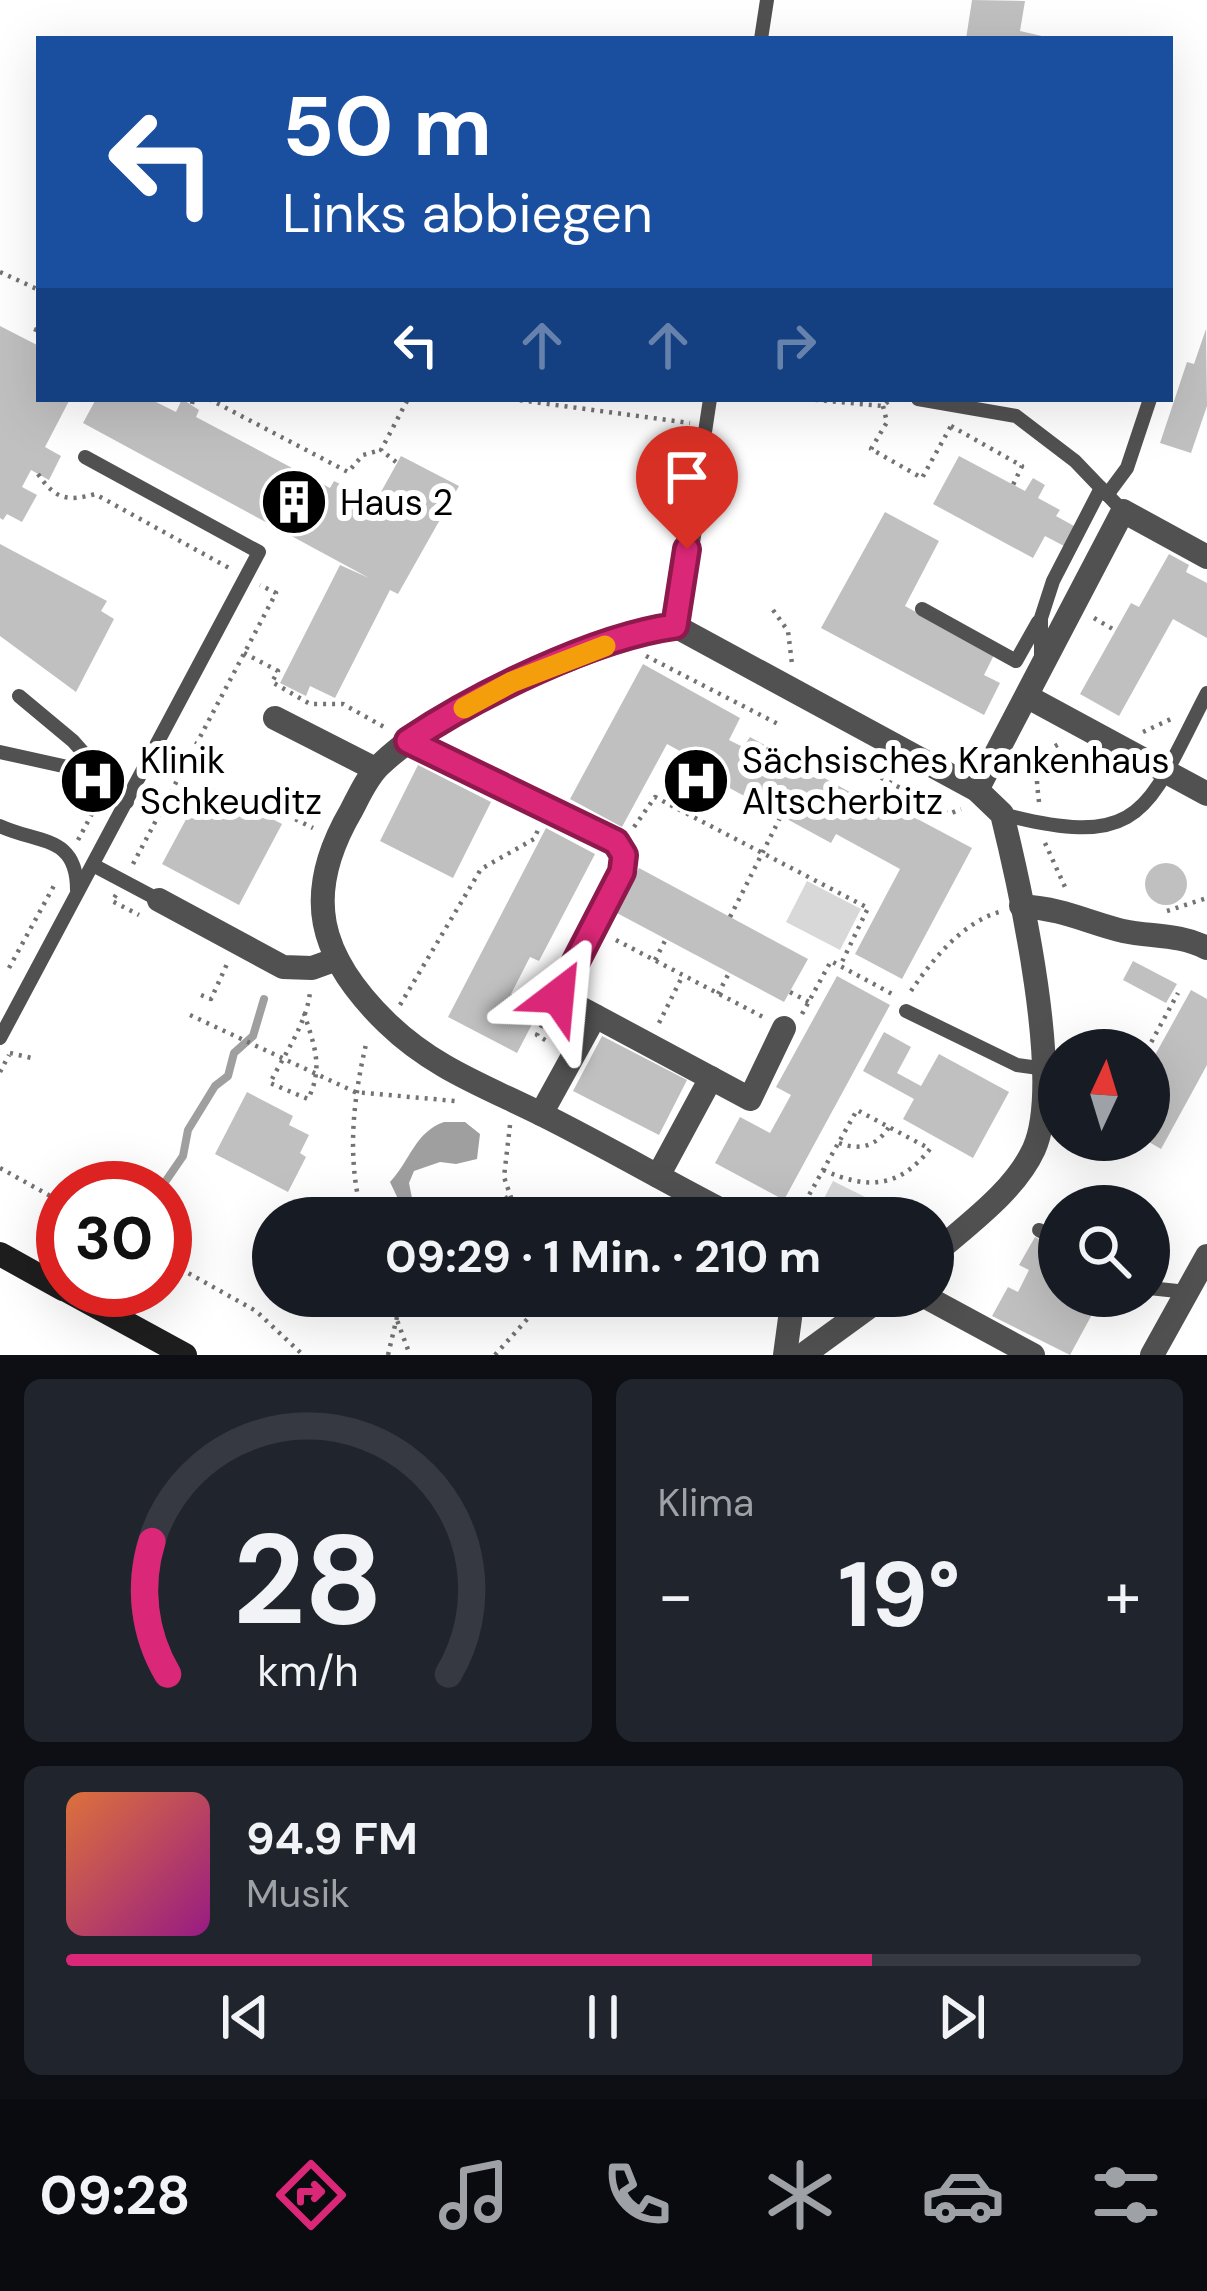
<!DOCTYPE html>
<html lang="de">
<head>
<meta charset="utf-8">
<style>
	body { margin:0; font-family:"DM Sans",sans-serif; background:#20242c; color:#f1f3f6; height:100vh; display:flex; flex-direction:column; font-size:45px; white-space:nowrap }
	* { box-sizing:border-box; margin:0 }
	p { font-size:39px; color:#9ea1a6 }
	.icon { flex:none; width:66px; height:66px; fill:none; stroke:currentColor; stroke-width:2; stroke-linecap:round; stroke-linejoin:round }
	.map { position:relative; height:1355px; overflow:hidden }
	.sheet { display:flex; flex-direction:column; gap:24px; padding:24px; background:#0d0f14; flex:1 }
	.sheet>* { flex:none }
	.hud { position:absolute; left:36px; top:36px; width:1137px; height:366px; border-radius:0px; box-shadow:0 12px 48px #0002; background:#1a4fa0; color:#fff; overflow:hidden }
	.needle { width:78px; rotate:4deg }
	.controls { position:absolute; left:1038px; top:1029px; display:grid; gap:24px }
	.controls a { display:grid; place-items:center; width:132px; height:132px; border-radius:50%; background:#171b24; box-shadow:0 12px 48px #0002; font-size:60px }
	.speed { position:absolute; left:36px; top:1161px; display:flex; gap:24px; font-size:60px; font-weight:700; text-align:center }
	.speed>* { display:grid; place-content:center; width:156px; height:156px; border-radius:50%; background:#171b24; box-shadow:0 12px 48px #0002; line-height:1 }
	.speed .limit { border:18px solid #d22; background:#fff; color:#111 }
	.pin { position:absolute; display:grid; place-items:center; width:102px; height:102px; color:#fff; margin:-123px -51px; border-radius:50% 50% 50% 0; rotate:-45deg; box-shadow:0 0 12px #0007 }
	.pin .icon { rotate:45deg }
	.me { position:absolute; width:132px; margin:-66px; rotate:29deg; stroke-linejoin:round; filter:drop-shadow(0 0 9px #0008) }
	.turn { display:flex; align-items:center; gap:42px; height:252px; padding:0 48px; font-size:54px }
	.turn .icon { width:156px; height:156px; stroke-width:2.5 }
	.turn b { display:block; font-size:84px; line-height:102px }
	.lanes { display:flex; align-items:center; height:114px; padding:0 48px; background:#0003; justify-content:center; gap:60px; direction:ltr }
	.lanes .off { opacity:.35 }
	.big { font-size:90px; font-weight:700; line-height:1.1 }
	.sheet .tile { flex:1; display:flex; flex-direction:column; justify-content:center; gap:18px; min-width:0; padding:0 42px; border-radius:18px; background:#20242c }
	.sheet .dial { align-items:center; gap:0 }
	.dial svg { height:312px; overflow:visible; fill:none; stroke:#363941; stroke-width:7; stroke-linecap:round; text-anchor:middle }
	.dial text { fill:#f1f3f6; stroke:none }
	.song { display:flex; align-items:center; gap:36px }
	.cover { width:144px; height:144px; border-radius:18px; background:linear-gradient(135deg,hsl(20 70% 55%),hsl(310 70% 35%)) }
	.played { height:12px; border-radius:6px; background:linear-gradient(90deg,#db2777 75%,#363941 75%) }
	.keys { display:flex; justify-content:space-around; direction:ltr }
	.heat { display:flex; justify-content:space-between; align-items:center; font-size:66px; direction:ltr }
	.sheet .tiles { flex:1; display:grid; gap:24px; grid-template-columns:1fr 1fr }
	.tile:last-child { grid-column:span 2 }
	.trip { position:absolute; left:252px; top:1197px; width:702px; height:120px; border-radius:60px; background:#171b24; box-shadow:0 12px 48px #0002; font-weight:700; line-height:120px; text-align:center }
	.tabs { display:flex; height:192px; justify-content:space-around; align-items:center; background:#090b0e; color:#9ea1a6 }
	.tabs .icon { width:84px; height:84px }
	.tabs .on { color:#db2777 }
	.tabs b { font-size:54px; color:#f1f3f6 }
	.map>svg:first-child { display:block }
</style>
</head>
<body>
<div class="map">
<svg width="1207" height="1355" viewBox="0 0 1207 1355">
	<rect width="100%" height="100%" fill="#fff"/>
	<g fill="#d8d8d8">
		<path d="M807 881 861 909 840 950 786 922Z"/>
		<path d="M833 1181 881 1205 875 1218H822L816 1214Z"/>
	</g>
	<path fill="#9f9f9f" d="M444 1122H465L480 1134 477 1159 456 1164 440 1162 414 1171 409 1183 412 1198 399 1201 390 1182C410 1161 415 1132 444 1122Z"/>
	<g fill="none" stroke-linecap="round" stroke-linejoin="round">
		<path stroke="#9f9f9f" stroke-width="8" d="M161 1188 183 1156 188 1130 215 1086 228 1076 234 1053 253 1036 264 999"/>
	</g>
	<g fill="#c0c0c0">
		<path d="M972 0 1025 1 1020 31 1055 39H966Z"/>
		<path d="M0 326 39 346V399H70L45 447 61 456 49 480 31 470 22 487 37 495 22 522 7 514 3 520 0 518Z"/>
		<path d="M1206 329 1207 406 1191 453 1160 443 1187 362 1194 364Z"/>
		<path d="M96 399H150L176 412 182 399 199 410 196 417 330 488 334 481 350 489 347 495 372 508 401 456 459 486 398 594 390 590 335 698 310 686 306 696 280 683 340 565 369 578 83 423Z"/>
		<path d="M959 456 1025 491 1033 478 1045 485 1038 498 1060 510 1056 516 1074 526 1064 546 1045 536 1033 558 933 504Z"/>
		<path d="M885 512 939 541 905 606 994 655 984 675 1000 683 984 715 821 628Z"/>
		<path d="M0 544 107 601 101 611 114 619 76 692 0 636Z"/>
		<path d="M1169 554 1189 565 1186 572 1207 583V638L1173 619 1119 716 1080 694 1131 603 1139 607Z"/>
		<path d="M643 664 740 718 729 740 743 747 750 737 857 796 850 808 867 818 878 798 972 848 902 979 855 954 900 869 836 834 831 843 724 785 727 777 667 744 622 827 570 799Z"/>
		<path d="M418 765 491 802 453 878 380 841Z"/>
		<path d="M205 784 282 824 239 905 162 864Z"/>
		<path d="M546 828 595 854 539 961 530 957 511 994 540 1009 517 1053 448 1017Z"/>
		<circle cx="1166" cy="884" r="21"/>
		<path d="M639 868 808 959 784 1002 615 912Z"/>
		<path d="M1133 961 1177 984 1166 1003 1123 980Z"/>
		<path d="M837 976 890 1005 784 1200 715 1163 740 1117 770 1133 791 1095 776 1087Z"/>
		<path d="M1191 990 1207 999V1065L1161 1149 1149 1142V1066Z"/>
		<path d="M884 1032 911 1047 897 1073 921 1086 939 1054 1009 1092 973 1158 903 1119 914 1099 863 1071Z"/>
		<path d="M602 1036 687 1080 659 1135 573 1091Z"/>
		<path d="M247 1092 293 1116 289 1125 309 1135 300 1153 306 1157 288 1192 215 1154Z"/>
		<path d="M1035 1237 1059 1250V1296H1102L1070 1355 992 1316 1008 1287 1018 1292 1029 1270 1019 1265Z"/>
	</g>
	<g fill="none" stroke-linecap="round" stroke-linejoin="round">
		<g stroke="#737373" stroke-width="4.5" stroke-dasharray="3 6" stroke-linecap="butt">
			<path d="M0 272 39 290"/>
			<path d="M34 329 39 331"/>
			<path d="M209 399 348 472 363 455 381 450"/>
			<path d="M511 399 690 423"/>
			<path d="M806 399 883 406 891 399"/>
			<path d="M192 404 193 399"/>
			<path d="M883 406 887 422 871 449 922 478 951 426"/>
			<path d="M951 426 1022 466 1013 485"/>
			<path d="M396 462 381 450 408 399"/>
			<path d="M38 474C55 499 67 502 95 494L229 568"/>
			<path d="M773 610 788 631 792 664"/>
			<path d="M1094 618 1116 631"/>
			<path d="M244 653 278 671 272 682 310 704H343L384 727"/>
			<path d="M646 656 780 725"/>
			<path d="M1143 732 1171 719"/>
			<path d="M804 767 814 751"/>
			<path d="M865 769 949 814 961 809"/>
			<path d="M247 795 313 828"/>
			<path d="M1039 802C1036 774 1032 757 1061 743"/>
			<path d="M634 827 655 797 868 908 841 964"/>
			<path d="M78 840 101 797"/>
			<path d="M1045 843 1065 887"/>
			<path d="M133 864 276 593 260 585"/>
			<path d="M116 895 112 901 139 915"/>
			<path d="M1167 911 1207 898"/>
			<path d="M730 917 781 816"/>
			<path d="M616 940 765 1018"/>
			<path d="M655 960 666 939"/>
			<path d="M9 968 56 882"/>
			<path d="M911 991C932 960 962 923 999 912"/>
			<path d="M790 992 809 1002"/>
			<path d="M718 994 729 973"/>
			<path d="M201 995 211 999 227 964"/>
			<path d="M400 1005 481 869 534 839 538 830"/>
			<path d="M304 1013C314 1045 324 1067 308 1099L270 1083C284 1055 308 1021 310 991"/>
			<path d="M802 1014 831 961 894 995"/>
			<path d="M190 1015 355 1092 455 1101"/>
			<path d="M546 1017 537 1035 550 1043"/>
			<path d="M659 1023 683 975"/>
			<path d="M1147 1050 1178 993"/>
			<path d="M10 1053 36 1059"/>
			<path d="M0 1072 9 1055"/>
			<path d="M510 1125 504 1177 518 1218"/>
			<path d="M839 1143C860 1151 877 1146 889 1127"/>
			<path d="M0 1168 63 1203"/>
			<path d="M363 1218C346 1158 353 1099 367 1040"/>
			<path d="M465 1218 508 1197"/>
			<path d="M644 1218 656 1204"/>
			<path d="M796 1218 857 1110 930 1149C899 1188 868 1190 823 1170"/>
			<path d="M165 1260 256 1311 303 1355"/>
			<path d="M388 1296 410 1355"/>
			<path d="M820 1296 833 1302"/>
			<path d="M388 1355 402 1296"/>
			<path d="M495 1355 548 1296"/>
		</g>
		<g stroke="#515151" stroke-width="14">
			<path d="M761 39 767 0"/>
			<path d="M918 399 1016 416 1075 461 1123 511"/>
			<path d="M698 478 710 399"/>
			<path d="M1107 495 1127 468 1150 399"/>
			<path d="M922 609 1016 661 1038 622"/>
			<path d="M1041 658V618L1053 581 1101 488"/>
			<path d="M19 696 73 741 127 802"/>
			<path d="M0 752 99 774"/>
			<path d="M1002 814C1146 852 1147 808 1207 693"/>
			<path d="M0 826C39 844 77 835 77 890"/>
			<path d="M93 865 159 900"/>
			<path d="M906 1011 1017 1065 1046 1069"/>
			<path d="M0 1038 259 552 85 457"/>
			<path d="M1039 1230 1059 1241"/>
			<path d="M1149 1288 1187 1292"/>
		</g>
		<g stroke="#515151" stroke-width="24">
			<path d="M675 626 698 478"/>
			<path d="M1028 697 1207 794"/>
			<path d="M275 718 375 769"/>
			<path d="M408 741 616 842 624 855 622 872 558 996 750 1099 784 1028"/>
			<path d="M977 790 1123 511 1207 557"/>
			<path d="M159 900 283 967 312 968 337 959"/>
			<path d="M1021 906C1064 909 1084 921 1123 931 1152 937 1180 934 1207 948"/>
			<path d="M541 1114 595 1016"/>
			<path d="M658 1176 711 1078"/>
			<path d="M737 1218C672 1185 609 1148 543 1115 487 1087 433 1068 387 1023 318 956 302 895 351 811 359 796 367 777 380 765 433 715 504 685 571 659 605 646 638 631 675 626L977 790 1002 814C1020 887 1064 1082 1034 1149 1014 1192 968 1224 933 1255"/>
			<path d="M924 1296 1033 1355"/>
			<path d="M785 1355 793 1296"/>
			<path d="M803 1355 884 1296"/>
			<path d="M1152 1355 1207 1256"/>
		</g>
		<g stroke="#1e1e1e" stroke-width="24">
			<path d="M0 1254 63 1289"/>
			<path d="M66 1290 185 1355"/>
		</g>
	</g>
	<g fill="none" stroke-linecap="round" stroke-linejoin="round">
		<defs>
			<path id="route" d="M558 996 622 872 624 855 616 842 408 741C477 695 594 637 675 626L687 549"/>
		</defs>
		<use href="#route" stroke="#8e194d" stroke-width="30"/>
		<use href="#route" stroke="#db2777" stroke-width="21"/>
		<path stroke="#f59e0b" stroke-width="21" d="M464 708 512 682 605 646"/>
	</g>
	<defs>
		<symbol id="building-disc" viewBox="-11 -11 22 22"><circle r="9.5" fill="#000" stroke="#fff"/><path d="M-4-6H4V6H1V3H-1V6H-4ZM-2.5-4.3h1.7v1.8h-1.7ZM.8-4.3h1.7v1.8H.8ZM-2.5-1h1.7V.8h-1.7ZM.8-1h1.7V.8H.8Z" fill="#fff"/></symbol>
		<symbol id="hospital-disc" viewBox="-11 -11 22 22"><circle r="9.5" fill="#000" stroke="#fff"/><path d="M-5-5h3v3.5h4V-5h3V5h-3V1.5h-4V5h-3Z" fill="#fff"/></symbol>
	</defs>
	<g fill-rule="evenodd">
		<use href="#building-disc" x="256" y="464" width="76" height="76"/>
		<use href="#hospital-disc" x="55" y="743" width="76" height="76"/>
		<use href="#hospital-disc" x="658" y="743" width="76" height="76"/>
	</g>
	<g text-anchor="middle" stroke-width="12" stroke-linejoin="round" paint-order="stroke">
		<g font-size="36" fill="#000" stroke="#fff" text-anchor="start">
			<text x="340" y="515">Haus 2</text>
			<text x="140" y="773">Klinik<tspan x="140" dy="41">Schkeuditz</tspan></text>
			<text x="742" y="773">Sächsisches Krankenhaus<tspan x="742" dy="41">Altscherbitz</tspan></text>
		</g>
	</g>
</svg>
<div class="controls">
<a><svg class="needle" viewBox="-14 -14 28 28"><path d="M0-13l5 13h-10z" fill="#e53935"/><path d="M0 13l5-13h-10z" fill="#9ea1a6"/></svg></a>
<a><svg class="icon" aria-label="search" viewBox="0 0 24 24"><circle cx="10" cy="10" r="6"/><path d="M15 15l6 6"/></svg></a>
</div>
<div class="speed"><div class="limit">30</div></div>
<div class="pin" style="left:687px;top:549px;background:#d93025"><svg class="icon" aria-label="arrive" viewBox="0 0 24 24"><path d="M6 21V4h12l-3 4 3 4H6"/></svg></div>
<svg class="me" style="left:558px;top:996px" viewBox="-20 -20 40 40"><path d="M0-17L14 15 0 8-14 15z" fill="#db2777" stroke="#fff" stroke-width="4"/></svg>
<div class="trip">09:29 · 1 Min. · 210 m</div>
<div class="hud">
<div class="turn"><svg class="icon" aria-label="left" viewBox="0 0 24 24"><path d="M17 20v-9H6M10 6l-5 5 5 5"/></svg><div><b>50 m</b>Links abbiegen</div></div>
<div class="lanes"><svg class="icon" aria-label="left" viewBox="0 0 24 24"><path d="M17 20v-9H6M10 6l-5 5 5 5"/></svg><svg class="icon off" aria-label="ahead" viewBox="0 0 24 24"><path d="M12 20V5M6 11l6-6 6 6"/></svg><svg class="icon off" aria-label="ahead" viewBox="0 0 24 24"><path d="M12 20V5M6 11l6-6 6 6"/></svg><svg class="icon off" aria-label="right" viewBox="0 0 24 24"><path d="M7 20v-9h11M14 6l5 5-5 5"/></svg></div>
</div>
</div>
<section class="sheet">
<div class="tiles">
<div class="tile dial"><svg viewBox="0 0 100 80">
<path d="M14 69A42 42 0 1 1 86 69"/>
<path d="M14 69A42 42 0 0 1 10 35" stroke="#db2777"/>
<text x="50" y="56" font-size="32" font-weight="700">28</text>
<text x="50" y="72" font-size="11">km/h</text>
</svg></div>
<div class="tile"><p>Klima</p>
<div class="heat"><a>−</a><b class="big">19°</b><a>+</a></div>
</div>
<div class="tile">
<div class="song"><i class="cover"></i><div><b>94.9 FM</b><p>Musik</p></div></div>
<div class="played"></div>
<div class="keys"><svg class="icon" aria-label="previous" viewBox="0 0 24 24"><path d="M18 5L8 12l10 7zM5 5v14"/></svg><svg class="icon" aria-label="pause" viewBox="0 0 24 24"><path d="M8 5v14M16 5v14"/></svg><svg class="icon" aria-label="next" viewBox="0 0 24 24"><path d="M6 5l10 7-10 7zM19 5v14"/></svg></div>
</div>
</div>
</section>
<nav class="tabs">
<b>09:28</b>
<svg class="icon on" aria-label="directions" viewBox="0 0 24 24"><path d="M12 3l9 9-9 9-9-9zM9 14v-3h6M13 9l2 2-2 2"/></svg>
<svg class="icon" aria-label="music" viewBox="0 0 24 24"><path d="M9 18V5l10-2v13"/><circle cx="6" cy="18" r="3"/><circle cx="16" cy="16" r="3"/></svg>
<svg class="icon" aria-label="phone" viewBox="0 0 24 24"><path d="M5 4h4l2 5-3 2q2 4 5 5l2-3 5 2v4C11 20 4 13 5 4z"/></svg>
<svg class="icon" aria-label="climate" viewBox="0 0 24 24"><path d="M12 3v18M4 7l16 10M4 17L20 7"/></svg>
<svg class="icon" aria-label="car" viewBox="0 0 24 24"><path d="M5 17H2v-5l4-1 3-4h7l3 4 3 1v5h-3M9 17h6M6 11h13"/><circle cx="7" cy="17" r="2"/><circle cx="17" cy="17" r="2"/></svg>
<svg class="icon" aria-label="filters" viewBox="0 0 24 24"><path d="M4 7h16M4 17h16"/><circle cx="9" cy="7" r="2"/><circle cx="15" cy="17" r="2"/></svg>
</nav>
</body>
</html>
